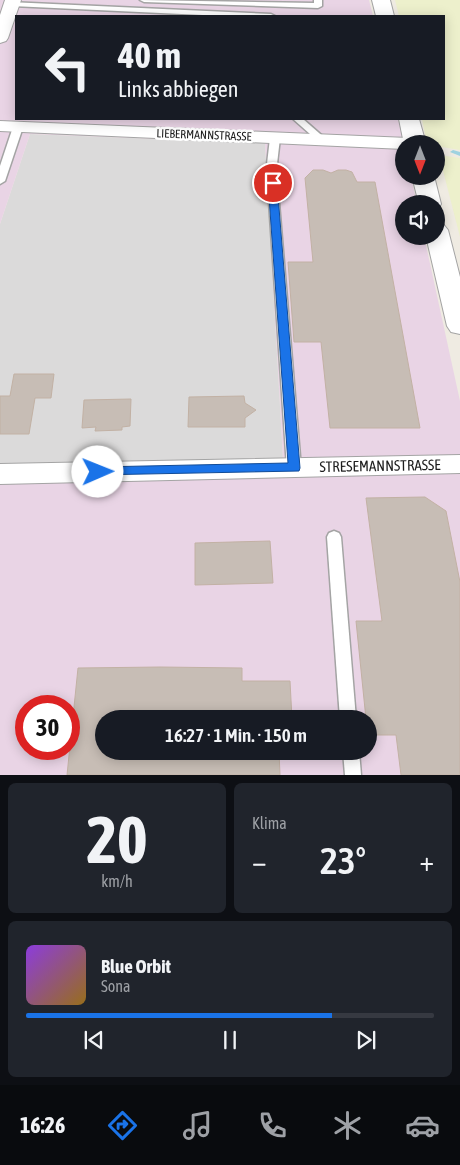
<!DOCTYPE html>
<html lang="de">
<head>
<meta charset="utf-8">
<style>
	body { margin:0; font-family:"Asap Condensed",sans-serif; background:#20242c; color:#f1f3f6; height:100vh; display:flex; flex-direction:column; font-size:19px; white-space:nowrap }
	* { box-sizing:border-box; margin:0 }
	p { font-size:16px; color:#9ea1a6 }
	.icon { flex:none; width:28px; height:28px; fill:none; stroke:currentColor; stroke-width:2; stroke-linecap:round; stroke-linejoin:round }
	.map { position:relative; height:775px; overflow:hidden }
	.drawer { display:flex; flex-direction:column; gap:8px; padding:8px; background:#0d0f14; flex:1 }
	.drawer>* { flex:none }
	.top-card { position:absolute; left:15px; top:15px; width:430px; height:105px; border-radius:0px; box-shadow:0 2px 12px #0003; background:#171b24; color:#f1f3f6; overflow:hidden }
	.needle { width:32px; rotate:180deg }
	.controls { position:absolute; left:395px; top:135px; display:grid; gap:10px }
	.controls a { display:grid; place-items:center; width:50px; height:50px; border-radius:50%; background:#171b24; box-shadow:0 2px 12px #0003; font-size:25px }
	.speed { position:absolute; left:15px; top:695px; display:flex; gap:10px; font-size:25px; font-weight:700; text-align:center }
	.speed>* { display:grid; place-content:center; width:65px; height:65px; border-radius:50%; background:#171b24; box-shadow:0 2px 12px #0003; line-height:1 }
	.speed .limit { border:8px solid #d22; background:#fff; color:#111 }
	.pin { position:absolute; display:grid; place-items:center; width:42px; height:42px; color:#fff; margin:-21px; border:2px solid #fff; border-radius:50%; box-shadow:0 1px 5px #0007 }
	.me { position:absolute; width:55px; margin:-28px; rotate:89deg; stroke-linejoin:round; filter:drop-shadow(0 0 4px #0008) }
	.turn { display:flex; align-items:center; gap:18px; height:105px; padding:0 20px; font-size:22px }
	.turn .icon { width:65px; height:65px; stroke-width:2.5 }
	.turn b { display:block; font-size:35px; line-height:42px }
	.big { font-size:38px; font-weight:600; line-height:1.1 }
	.drawer .tile { flex:1; display:flex; flex-direction:column; justify-content:center; gap:8px; min-width:0; padding:0 18px; border-radius:8px; background:#20242c }
	.drawer .dial { align-items:center; gap:0 }
	.dial b { font-size:65px; line-height:1 }
	.song { display:flex; align-items:center; gap:15px }
	.cover { width:60px; height:60px; border-radius:8px; background:linear-gradient(135deg,hsl(270 70% 55%),hsl(40 70% 35%)) }
	.played { height:5px; border-radius:2px; background:linear-gradient(90deg,#1a73e8 75%,#363941 75%) }
	.keys { display:flex; justify-content:space-around; direction:ltr }
	.heat { display:flex; justify-content:space-between; align-items:center; font-size:28px; direction:ltr }
	.drawer .tiles { flex:1; display:grid; gap:8px; grid-template-columns:1fr 1fr }
	.tile:last-child { grid-column:span 2 }
	.trip { position:absolute; left:95px; top:710px; width:282px; height:50px; border-radius:25px; background:#171b24; box-shadow:0 2px 12px #0003; font-weight:600; line-height:50px; text-align:center }
	.tabs { display:flex; height:80px; justify-content:space-around; align-items:center; background:#090b0e; color:#9ea1a6 }
	.tabs .icon { width:35px; height:35px }
	.tabs .selected { color:#1a73e8 }
	.tabs b { font-size:22px; color:#f1f3f6 }
	.map>svg:first-child { display:block }
</style>
</head>
<body>
<div class="map">
<svg width="460" height="775" viewBox="0 0 460 775">
	<rect width="100%" height="100%" fill="#efebe2"/>
	<path fill="#dbdada" d="M30 134 265 143 283 458 0 466V224Z"/>
	<path fill="#e9d4e5" fill-rule="evenodd" d="M0 0H369L373 16H16V119H398L404 144V176H411L417 204H404V236H424L460 401V775H0V466L283 458 265 143 30 134 0 224ZM26 706H69V749H26ZM104 719H369V751H104Z"/>
	<g fill="#edf0cc">
		<path d="M395 0H460V150L436 146V144H427L422 119H444V16H399Z"/>
		<path d="M439 155 460 158V237Z"/>
	</g>
	<g fill="none" stroke-linecap="round" stroke-linejoin="round">
		<path fill="#9fd2e0" fill-rule="evenodd" d="M453 150 460 152V156L450 152Z"/>
	</g>
	<g fill="#c7bdb5" stroke="#c2b1a4">
		<path d="M313 170H323L331 173 338 170H346L352 172 357 182H375L420 428H330L321 342H294L288 262H313L305 178Z"/>
		<path d="M14 374H54L51 398H35L29 434H0V396H10Z"/>
		<path d="M244 396 245 403 256 410 245 418V427H188L189 397Z"/>
		<path d="M131 399 130 426 122 427V430L95 431 96 427 82 428 84 400Z"/>
		<path d="M425 497 446 511 460 582V775H401L396 735H369V719H366L356 621H382L366 498Z"/>
		<path d="M270 541 273 583 195 585V543Z"/>
		<path d="M160 667 242 668V681H290L292 719H104V751H279L280 775H67L78 668Z"/>
	</g>
	<g fill="none" stroke-linecap="round" stroke-linejoin="round">
		<defs>
			<g id="service">
				<path d="M140 0 314 3V0H322V6L318 8 144 2Z"/>
				<path d="M9 2 271 14 275 16H224L12 6H9Z"/>
				<path d="M293 119H303L327 140 325 142H319Z"/>
				<path d="M18 124 23 127 5 181 0 184V166L13 127Z"/>
				<path d="M275 135 280 138 277 164 279 202 301 468 299 472H289L287 468 269 202 267 164 270 138Z"/>
				<path d="M334 531 339 533 341 537 356 719H340L327 537 329 533Z"/>
				<path d="M343 751H359L361 775H345Z"/>
			</g>
			<g id="minor">
				<path d="M5 0H21L8 38 6 41 0 43V15Z"/>
				<path d="M0 121 408 138 414 140 417 144H404V149L0 131Z"/>
				<path d="M460 455V473L0 484V464Z"/>
			</g>
			<g id="tertiary">
				<path d="M372 0H390L394 16H376Z"/>
				<path d="M399 119H419L426 144H404Z"/>
				<path d="M412 176H434L441 204 438 209H436V204H419Z"/>
				<path d="M436 223 444 225 448 230 460 277V334L451 332 447 326 426 236H436Z"/>
			</g>
		</defs>
		<use href="#service" stroke="#a4a4a4" stroke-width="3"/>
		<use href="#minor" stroke="#a4a4a4" stroke-width="2"/>
		<use href="#tertiary" stroke="#a4a4a4" stroke-width="2"/>
		<use href="#service" fill="#fff" fill-rule="evenodd"/>
		<use href="#minor" fill="#fff" fill-rule="evenodd"/>
		<use href="#tertiary" fill="#fff" fill-rule="evenodd"/>
	</g>
	<path fill="#1a73e8" stroke="#114b97" d="M273 180 277 183 300 468 299 471 94 475 92 472 94 469 98 467 288 463 268 183Z"/>
	<g text-anchor="middle" stroke-width="5" stroke-linejoin="round" paint-order="stroke">
		<g font-size="12" fill="#1d1d1d" stroke="#fff">
			<text transform="translate(204 135) rotate(2)" y="4">LIEBERMANNSTRASSE</text>
		</g>
		<g font-size="15" fill="#1d1d1d" stroke="#fff">
			<text transform="translate(380 466) rotate(-1)" y="5">STRESEMANNSTRASSE</text>
		</g>
	</g>
</svg>
<div class="controls">
<a><svg class="needle" viewBox="-14 -14 28 28"><path d="M0-13l5 13h-10z" fill="#e53935"/><path d="M0 13l5-13h-10z" fill="#9ea1a6"/></svg></a>
<a><svg class="icon" aria-label="sound" viewBox="0 0 24 24"><path d="M4 9h4l5-4v14l-5-4H4zM17 9q2 3 0 6"/></svg></a>
</div>
<div class="speed"><div class="limit">30</div></div>
<div class="pin" style="left:273px;top:183px;background:#d93025"><svg class="icon" aria-label="arrive" viewBox="0 0 24 24"><path d="M6 21V4h12l-3 4 3 4H6"/></svg></div>
<svg class="me" style="left:98px;top:472px" viewBox="-20 -20 40 40"><circle r="19" fill="#fff"/><path d="M0-13L10 11 0 6-10 11z" fill="#1a73e8"/></svg>
<div class="trip">16:27 · 1 Min. · 150 m</div>
<div class="top-card">
<div class="turn"><svg class="icon" aria-label="left" viewBox="0 0 24 24"><path d="M17 20v-9H6M10 6l-5 5 5 5"/></svg><div><b>40 m</b>Links abbiegen</div></div>
</div>
</div>
<section class="drawer">
<div class="tiles">
<div class="tile dial"><b>20</b><p>km/h</p></div>
<div class="tile"><p>Klima</p>
<div class="heat"><a>−</a><b class="big">23°</b><a>+</a></div>
</div>
<div class="tile">
<div class="song"><i class="cover"></i><div><b>Blue Orbit</b><p>Sona</p></div></div>
<div class="played"></div>
<div class="keys"><svg class="icon" aria-label="previous" viewBox="0 0 24 24"><path d="M18 5L8 12l10 7zM5 5v14"/></svg><svg class="icon" aria-label="pause" viewBox="0 0 24 24"><path d="M8 5v14M16 5v14"/></svg><svg class="icon" aria-label="next" viewBox="0 0 24 24"><path d="M6 5l10 7-10 7zM19 5v14"/></svg></div>
</div>
</div>
</section>
<nav class="tabs">
<b>16:26</b>
<svg class="icon selected" aria-label="directions" viewBox="0 0 24 24"><path d="M12 3l9 9-9 9-9-9zM9 14v-3h6M13 9l2 2-2 2"/></svg>
<svg class="icon" aria-label="music" viewBox="0 0 24 24"><path d="M9 18V5l10-2v13"/><circle cx="6" cy="18" r="3"/><circle cx="16" cy="16" r="3"/></svg>
<svg class="icon" aria-label="phone" viewBox="0 0 24 24"><path d="M5 4h4l2 5-3 2q2 4 5 5l2-3 5 2v4C11 20 4 13 5 4z"/></svg>
<svg class="icon" aria-label="climate" viewBox="0 0 24 24"><path d="M12 3v18M4 7l16 10M4 17L20 7"/></svg>
<svg class="icon" aria-label="car" viewBox="0 0 24 24"><path d="M5 17H2v-5l4-1 3-4h7l3 4 3 1v5h-3M9 17h6M6 11h13"/><circle cx="7" cy="17" r="2"/><circle cx="17" cy="17" r="2"/></svg>
</nav>
</body>
</html>
